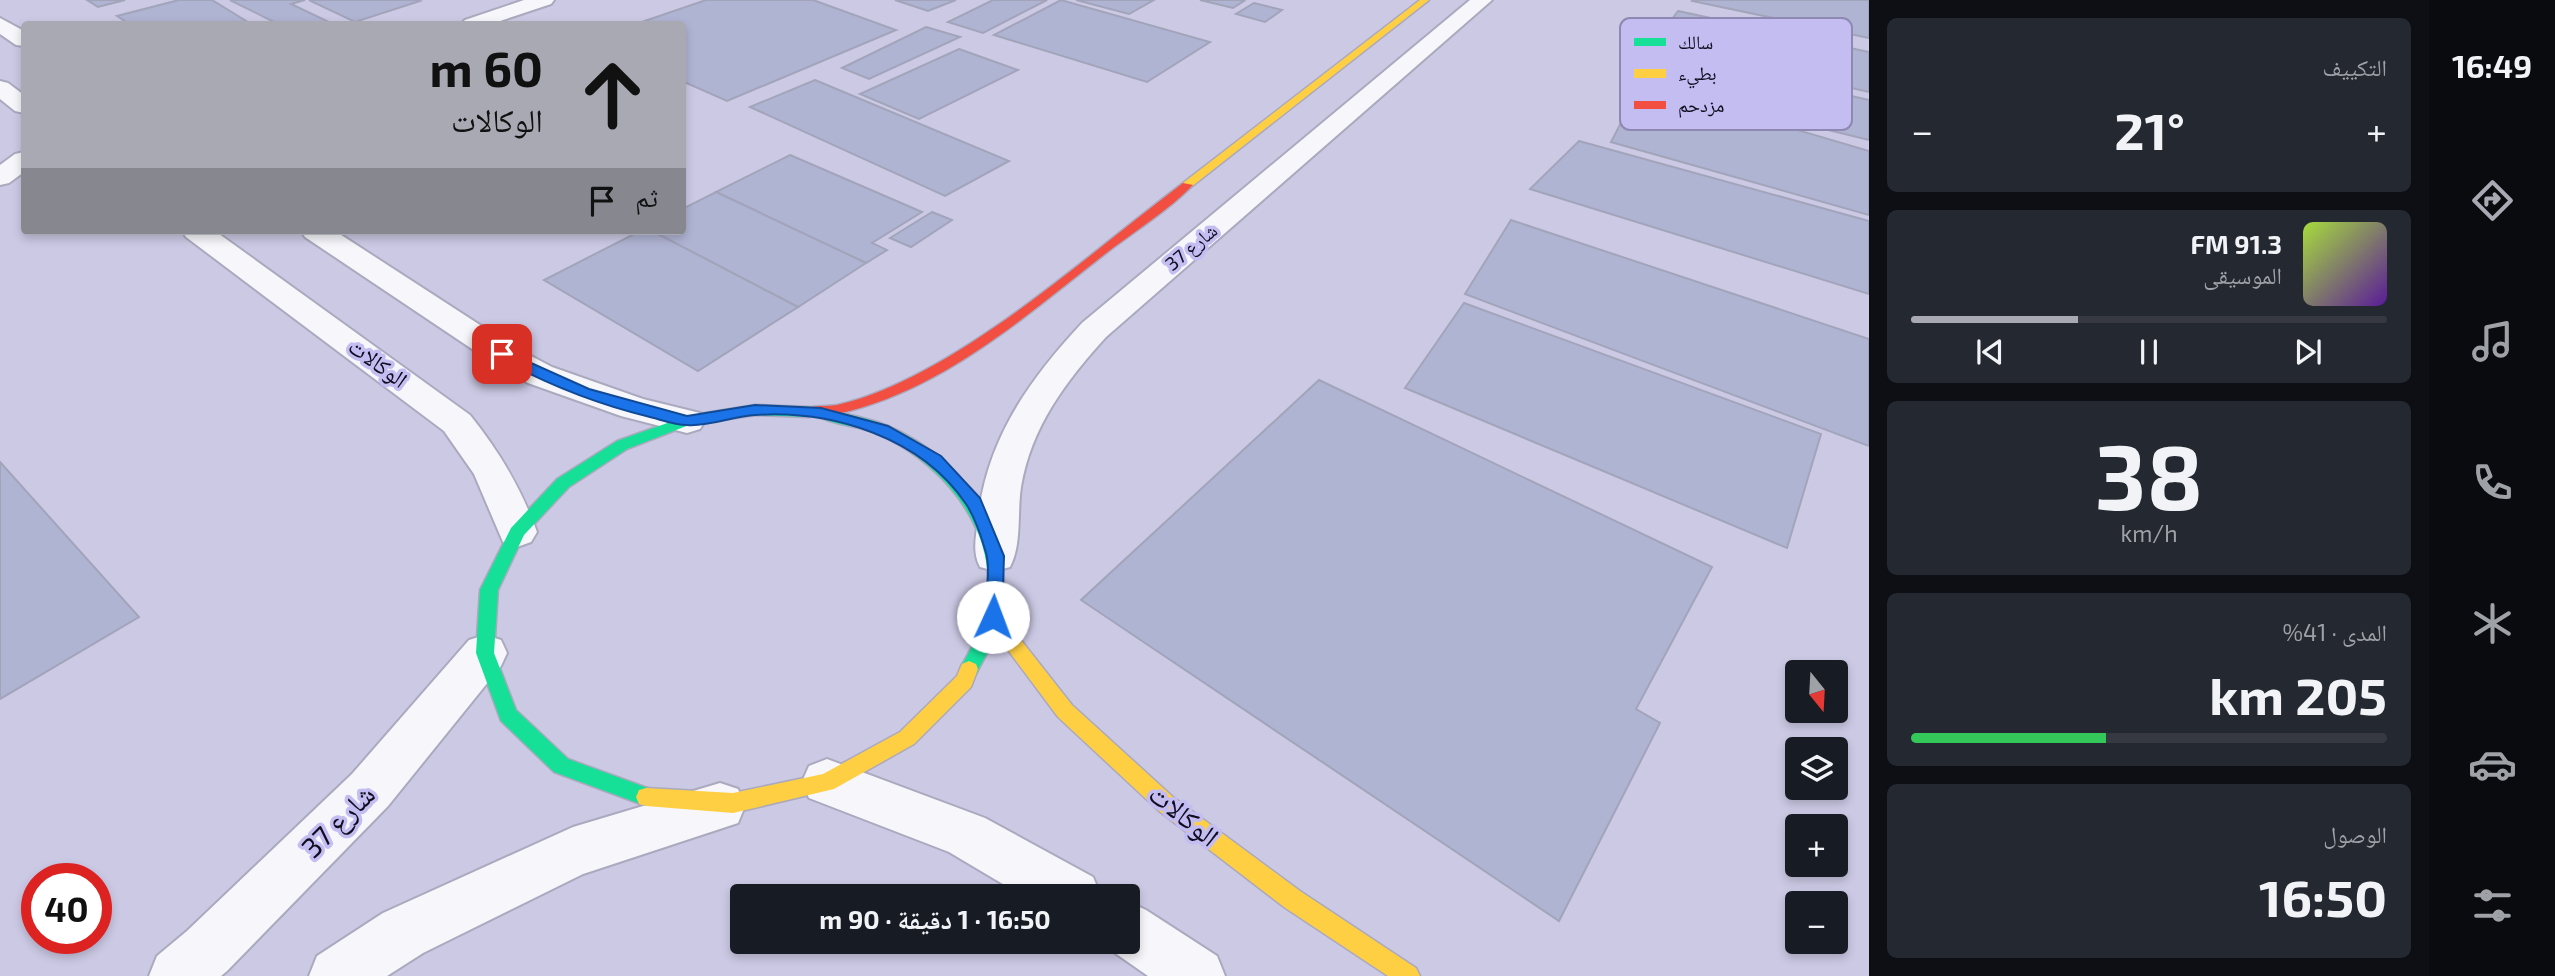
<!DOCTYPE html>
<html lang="ar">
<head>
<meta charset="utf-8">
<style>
	body { margin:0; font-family:"Exo 2","Noto Naskh Arabic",sans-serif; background:#242831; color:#f1f3f6; direction:rtl; height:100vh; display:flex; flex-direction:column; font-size:26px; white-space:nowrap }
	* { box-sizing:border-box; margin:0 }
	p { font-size:23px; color:#9ea1a6 }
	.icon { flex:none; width:38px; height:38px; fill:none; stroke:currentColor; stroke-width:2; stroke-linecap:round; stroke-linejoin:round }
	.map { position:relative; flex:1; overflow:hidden; direction:ltr }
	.details { display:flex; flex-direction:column; gap:18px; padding:18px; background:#0d0f14; width:560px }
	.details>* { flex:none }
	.top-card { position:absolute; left:21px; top:21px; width:665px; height:214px; border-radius:7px; box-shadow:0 4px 10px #0003; direction:rtl; background:#a9a9b4; color:#111; overflow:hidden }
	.needle { width:46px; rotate:162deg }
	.tools { position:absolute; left:1785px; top:660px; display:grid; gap:14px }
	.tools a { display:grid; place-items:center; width:63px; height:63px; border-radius:7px; background:#171b24; box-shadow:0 4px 10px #0003; font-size:35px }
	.speed { position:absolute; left:21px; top:863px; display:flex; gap:14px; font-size:35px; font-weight:700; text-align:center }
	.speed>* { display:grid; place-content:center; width:91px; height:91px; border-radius:50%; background:#171b24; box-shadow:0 4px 10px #0003; line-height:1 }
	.speed .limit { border:10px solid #d22; background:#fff; color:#111 }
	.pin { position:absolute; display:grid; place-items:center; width:60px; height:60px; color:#fff; margin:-30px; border-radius:14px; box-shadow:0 4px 10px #0006 }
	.me { position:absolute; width:77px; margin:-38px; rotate:2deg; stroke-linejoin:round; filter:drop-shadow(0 0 5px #0008) }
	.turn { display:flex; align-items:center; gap:24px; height:147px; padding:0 28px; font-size:32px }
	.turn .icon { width:91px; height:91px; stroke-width:2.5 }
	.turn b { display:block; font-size:49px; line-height:60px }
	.then { display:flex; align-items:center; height:66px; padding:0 28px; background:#0003; gap:14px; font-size:26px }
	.big { font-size:52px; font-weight:700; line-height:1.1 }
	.details .widget { flex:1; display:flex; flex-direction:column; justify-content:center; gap:10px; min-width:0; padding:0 24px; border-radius:10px; background:#242831 }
	.details .dial { align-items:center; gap:0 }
	.dial b { font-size:91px; line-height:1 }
	.song { display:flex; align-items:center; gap:21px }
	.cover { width:84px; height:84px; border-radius:10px; background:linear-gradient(135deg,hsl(80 70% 55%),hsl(270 70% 35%)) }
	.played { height:7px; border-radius:4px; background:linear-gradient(90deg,#a9a9b4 35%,#363941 35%) }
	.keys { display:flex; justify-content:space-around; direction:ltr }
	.heat { display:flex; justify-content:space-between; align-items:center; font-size:38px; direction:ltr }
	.charge { height:10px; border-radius:5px; background:linear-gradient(90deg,#34c759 41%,#363941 0) }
	.trip { position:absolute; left:730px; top:884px; width:410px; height:70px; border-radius:7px; background:#171b24; box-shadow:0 4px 10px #0003; font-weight:700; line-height:70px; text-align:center; direction:rtl }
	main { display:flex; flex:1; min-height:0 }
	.dock { display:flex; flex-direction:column; width:126px; justify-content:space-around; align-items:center; background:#090b0e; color:#9ea1a6 }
	.dock .icon { width:49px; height:49px }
	.dock .active { color:#a9a9b4 }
	.dock b { font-size:32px; color:#f1f3f6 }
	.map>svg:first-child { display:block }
</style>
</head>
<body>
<main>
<nav class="dock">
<b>16:49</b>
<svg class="icon active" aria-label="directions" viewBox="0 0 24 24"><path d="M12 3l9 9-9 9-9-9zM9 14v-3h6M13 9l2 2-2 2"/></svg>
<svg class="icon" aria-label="music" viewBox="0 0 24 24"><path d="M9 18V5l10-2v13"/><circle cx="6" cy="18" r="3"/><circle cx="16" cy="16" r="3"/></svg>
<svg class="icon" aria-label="phone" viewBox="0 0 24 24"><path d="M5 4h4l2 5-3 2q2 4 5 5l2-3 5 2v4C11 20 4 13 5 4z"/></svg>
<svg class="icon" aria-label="climate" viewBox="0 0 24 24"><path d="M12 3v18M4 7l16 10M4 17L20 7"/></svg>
<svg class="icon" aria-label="car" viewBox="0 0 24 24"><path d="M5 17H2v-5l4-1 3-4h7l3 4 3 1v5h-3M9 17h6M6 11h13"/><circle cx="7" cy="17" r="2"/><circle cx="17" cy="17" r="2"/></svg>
<svg class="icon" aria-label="filters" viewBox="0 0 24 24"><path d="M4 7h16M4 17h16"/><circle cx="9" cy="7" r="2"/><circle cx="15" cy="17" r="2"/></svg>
</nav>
<section class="details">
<div class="widget"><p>التكييف</p>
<div class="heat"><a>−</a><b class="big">21°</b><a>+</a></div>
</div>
<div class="widget">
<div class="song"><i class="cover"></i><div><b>91.3 FM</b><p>الموسيقى</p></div></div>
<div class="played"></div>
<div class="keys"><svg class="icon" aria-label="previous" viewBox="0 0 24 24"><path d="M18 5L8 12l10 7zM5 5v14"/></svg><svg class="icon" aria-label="pause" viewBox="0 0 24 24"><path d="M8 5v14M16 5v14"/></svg><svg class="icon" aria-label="next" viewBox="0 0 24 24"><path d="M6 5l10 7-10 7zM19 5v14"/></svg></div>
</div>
<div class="widget dial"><b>38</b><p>km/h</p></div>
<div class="widget"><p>المدى · 41%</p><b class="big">205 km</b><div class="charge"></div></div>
<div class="widget"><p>الوصول</p><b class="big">16:50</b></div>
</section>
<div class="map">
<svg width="1869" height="976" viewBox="0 0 1869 976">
	<rect width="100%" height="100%" fill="#ccc9e5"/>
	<g fill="#b0b4d3" stroke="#a2a4ba" stroke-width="2">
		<path d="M87 0H125L98 7Z"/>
		<path d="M179 0H212L251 24H129L117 16Z"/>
		<path d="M230 0H305L291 4 333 24H278Z"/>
		<path d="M309 0H417L420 1 355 22Z"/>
		<path d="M706 0H813L896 30 727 101 682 81V24H636Z"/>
		<path d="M895 0H956L928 11Z"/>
		<path d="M993 0H1047L983 33 948 22Z"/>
		<path d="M1061 0 1210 42 1147 82 994 35Z"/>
		<path d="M1076 0H1154L1129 14Z"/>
		<path d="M1200 0H1240L1244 1 1233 8Z"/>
		<path d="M1869 0V38L1692 1 1693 0Z"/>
		<path d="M1254 3 1282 10 1265 22 1236 14Z"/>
		<path d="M1678 11 1869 52V92L1654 43Z"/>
		<path d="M926 27 960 37 869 79 842 68Z"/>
		<path d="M959 49 1018 70 919 119 860 94Z"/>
		<path d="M1664 53 1869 100V140L1641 84Z"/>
		<path d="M815 80 1009 161 945 196 750 107Z"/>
		<path d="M1641 84 1869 151V215L1611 142Z"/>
		<path d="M1579 141 1869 221V294L1530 189Z"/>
		<path d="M790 155 922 212 872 243 887 250 866 263 716 192Z"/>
		<path d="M716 192 866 263 798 307 652 231H682V209Z"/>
		<path d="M932 212 952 220 911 247 890 238Z"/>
		<path d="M1511 220 1869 339V446L1465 294Z"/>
		<path d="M640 231H652L798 307 698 371 544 280Z"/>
		<path d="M1464 303 1821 434 1787 548 1405 388Z"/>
		<path d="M1319 380 1712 567 1636 709 1660 723 1559 921 1081 600Z"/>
		<path d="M0 462 139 617 0 699Z"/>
	</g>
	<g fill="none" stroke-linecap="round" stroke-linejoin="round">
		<defs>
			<g id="street">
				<path d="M524 0H554L551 4 491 24H461L465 20Z"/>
				<path d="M1470 0H1492L1106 337C1066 381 1031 427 1021 487 1017 513 1022 544 1010 567L995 571 980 567C972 552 976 537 978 520 986 440 1029 380 1082 323Z"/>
				<path d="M0 18 24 31V46L16 45 0 34Z"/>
				<path d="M0 81 8 83 24 95V113L15 111 0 99Z"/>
				<path d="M24 152V172L9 183 0 185V165L15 154Z"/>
				<path d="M182 231H215L470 415C499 451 521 488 537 532L531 542 517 547 503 542 474 474 444 431 186 237Z"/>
				<path d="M301 231H335L514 347 552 367 643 399 700 413 705 421 700 429 687 433 621 416 528 383 490 361 305 237Z"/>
				<path d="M485 635 501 640 507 653 501 666 388 806 227 971 221 976H149L157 956 187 931 352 774 469 640Z"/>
				<path d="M827 759 985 818 1093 877 1101 896H1023L949 852 809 798 802 782 809 766Z"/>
				<path d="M720 783 738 789 745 806 738 823 583 874 423 953 387 976H309L317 956 383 913 573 827Z"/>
				<path d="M1127 901 1146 910 1217 956 1225 976H1148L1108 948 1105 942H1127Z"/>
			</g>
			<path id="fast" d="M755 405 809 407 815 410 821 408C843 414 867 417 888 426 963 459 1015 532 1002 616 998 637 985 656 976 674L969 677 962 674 960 669C968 653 978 638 983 621 1005 539 951 469 881 435 860 425 833 426 815 415L809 417 755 415 689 425 627 449 569 487 524 535 498 590 494 653 516 710 568 759 653 790 656 797 653 804 646 806 554 772 501 721 476 653 480 590 511 528 557 479 617 441 687 416Z"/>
			<g id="slow">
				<path d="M1420 0H1429L1191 187H1183V183Z"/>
				<path d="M993 610 999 612 1072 705 1173 797 1300 891 1416 968 1420 976H1388L1284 907 1159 811 1058 717 987 622 984 617 987 612Z"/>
				<path d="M969 661 976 664 978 669 971 687 914 744 834 789 733 813 646 806 639 804 636 797 639 790 646 788 733 793 823 774 900 732 957 676 962 664Z"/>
			</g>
			<path id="jam" d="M1183 183 1193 185C1169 210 1132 233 1105 254 1023 318 941 391 837 414 826 416 809 420 802 412 809 404 826 407 837 405 868 398 897 385 925 370 1016 321 1101 245 1183 183Z"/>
		</defs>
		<use href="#street" stroke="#aba9be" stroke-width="4"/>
		<use href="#fast" stroke="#aba9be" stroke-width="3"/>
		<use href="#slow" stroke="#aba9be" stroke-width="3"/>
		<use href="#jam" stroke="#aba9be" stroke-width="3"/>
		<use href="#street" fill="#f7f7fb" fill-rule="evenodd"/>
		<use href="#fast" fill="#16e098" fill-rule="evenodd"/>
		<use href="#slow" fill="#ffcf43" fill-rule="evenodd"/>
		<use href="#jam" fill="#f24e42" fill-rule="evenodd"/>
	</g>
	<path fill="#1a73e8" stroke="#114b97" stroke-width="2" d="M502 350 589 389 687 416 755 405 821 408 888 426 941 456 980 498 1004 556 1002 617 999 622H987L984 617C985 598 991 572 986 553 982 539 975 517 966 504 921 437 832 410 755 415 733 416 709 427 687 425 675 425 662 420 650 417 596 404 546 384 497 357L495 354Z"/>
	<g text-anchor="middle" stroke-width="7" stroke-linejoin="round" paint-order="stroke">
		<g font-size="19" fill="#100c1e" stroke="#c4bdf1">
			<text transform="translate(1191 247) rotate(-40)" y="7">شارع 37</text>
		</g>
		<g font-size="23" fill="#100c1e" stroke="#c4bdf1">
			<text transform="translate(378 363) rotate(36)" y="8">الوكالات</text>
		</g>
		<g font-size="28" fill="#100c1e" stroke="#c4bdf1">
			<text transform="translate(1184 815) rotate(39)" y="10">الوكالات</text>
			<text transform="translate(338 821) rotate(-45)" y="10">شارع 37</text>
		</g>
	</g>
	<rect x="1620" y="18" width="232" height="112" rx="10" fill="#c4bdf1" stroke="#8e88b2" stroke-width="2"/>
	<rect x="1634" y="38" width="32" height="8" fill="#16e098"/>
	<rect x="1634" y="69" width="32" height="9" fill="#ffcf43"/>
	<rect x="1634" y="101" width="32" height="8" fill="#f24e42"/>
	<g font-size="19" fill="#100c1e">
		<text x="1678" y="49">سالك</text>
		<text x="1678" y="80">بطيء</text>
		<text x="1678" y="112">مزدحم</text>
	</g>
</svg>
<div class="tools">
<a><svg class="needle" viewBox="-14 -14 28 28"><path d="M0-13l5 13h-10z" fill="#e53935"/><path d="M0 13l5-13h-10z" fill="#9ea1a6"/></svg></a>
<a><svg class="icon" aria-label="layers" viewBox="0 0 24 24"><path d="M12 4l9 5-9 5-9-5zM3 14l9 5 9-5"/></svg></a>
<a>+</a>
<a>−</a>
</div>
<div class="speed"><div class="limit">40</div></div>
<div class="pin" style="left:502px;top:354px;background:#d93025"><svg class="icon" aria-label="arrive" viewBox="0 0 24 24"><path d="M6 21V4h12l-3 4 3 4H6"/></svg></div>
<svg class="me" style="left:993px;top:617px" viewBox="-20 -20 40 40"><circle r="19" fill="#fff"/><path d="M0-13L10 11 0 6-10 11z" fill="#1a73e8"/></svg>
<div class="trip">16:50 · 1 دقيقة · 90 m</div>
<div class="top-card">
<div class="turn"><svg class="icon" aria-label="ahead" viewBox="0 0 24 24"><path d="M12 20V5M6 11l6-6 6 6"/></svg><div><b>60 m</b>الوكالات</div></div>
<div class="then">ثم<svg class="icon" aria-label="arrive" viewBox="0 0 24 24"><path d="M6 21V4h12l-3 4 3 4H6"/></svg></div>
</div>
</div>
</main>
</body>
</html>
